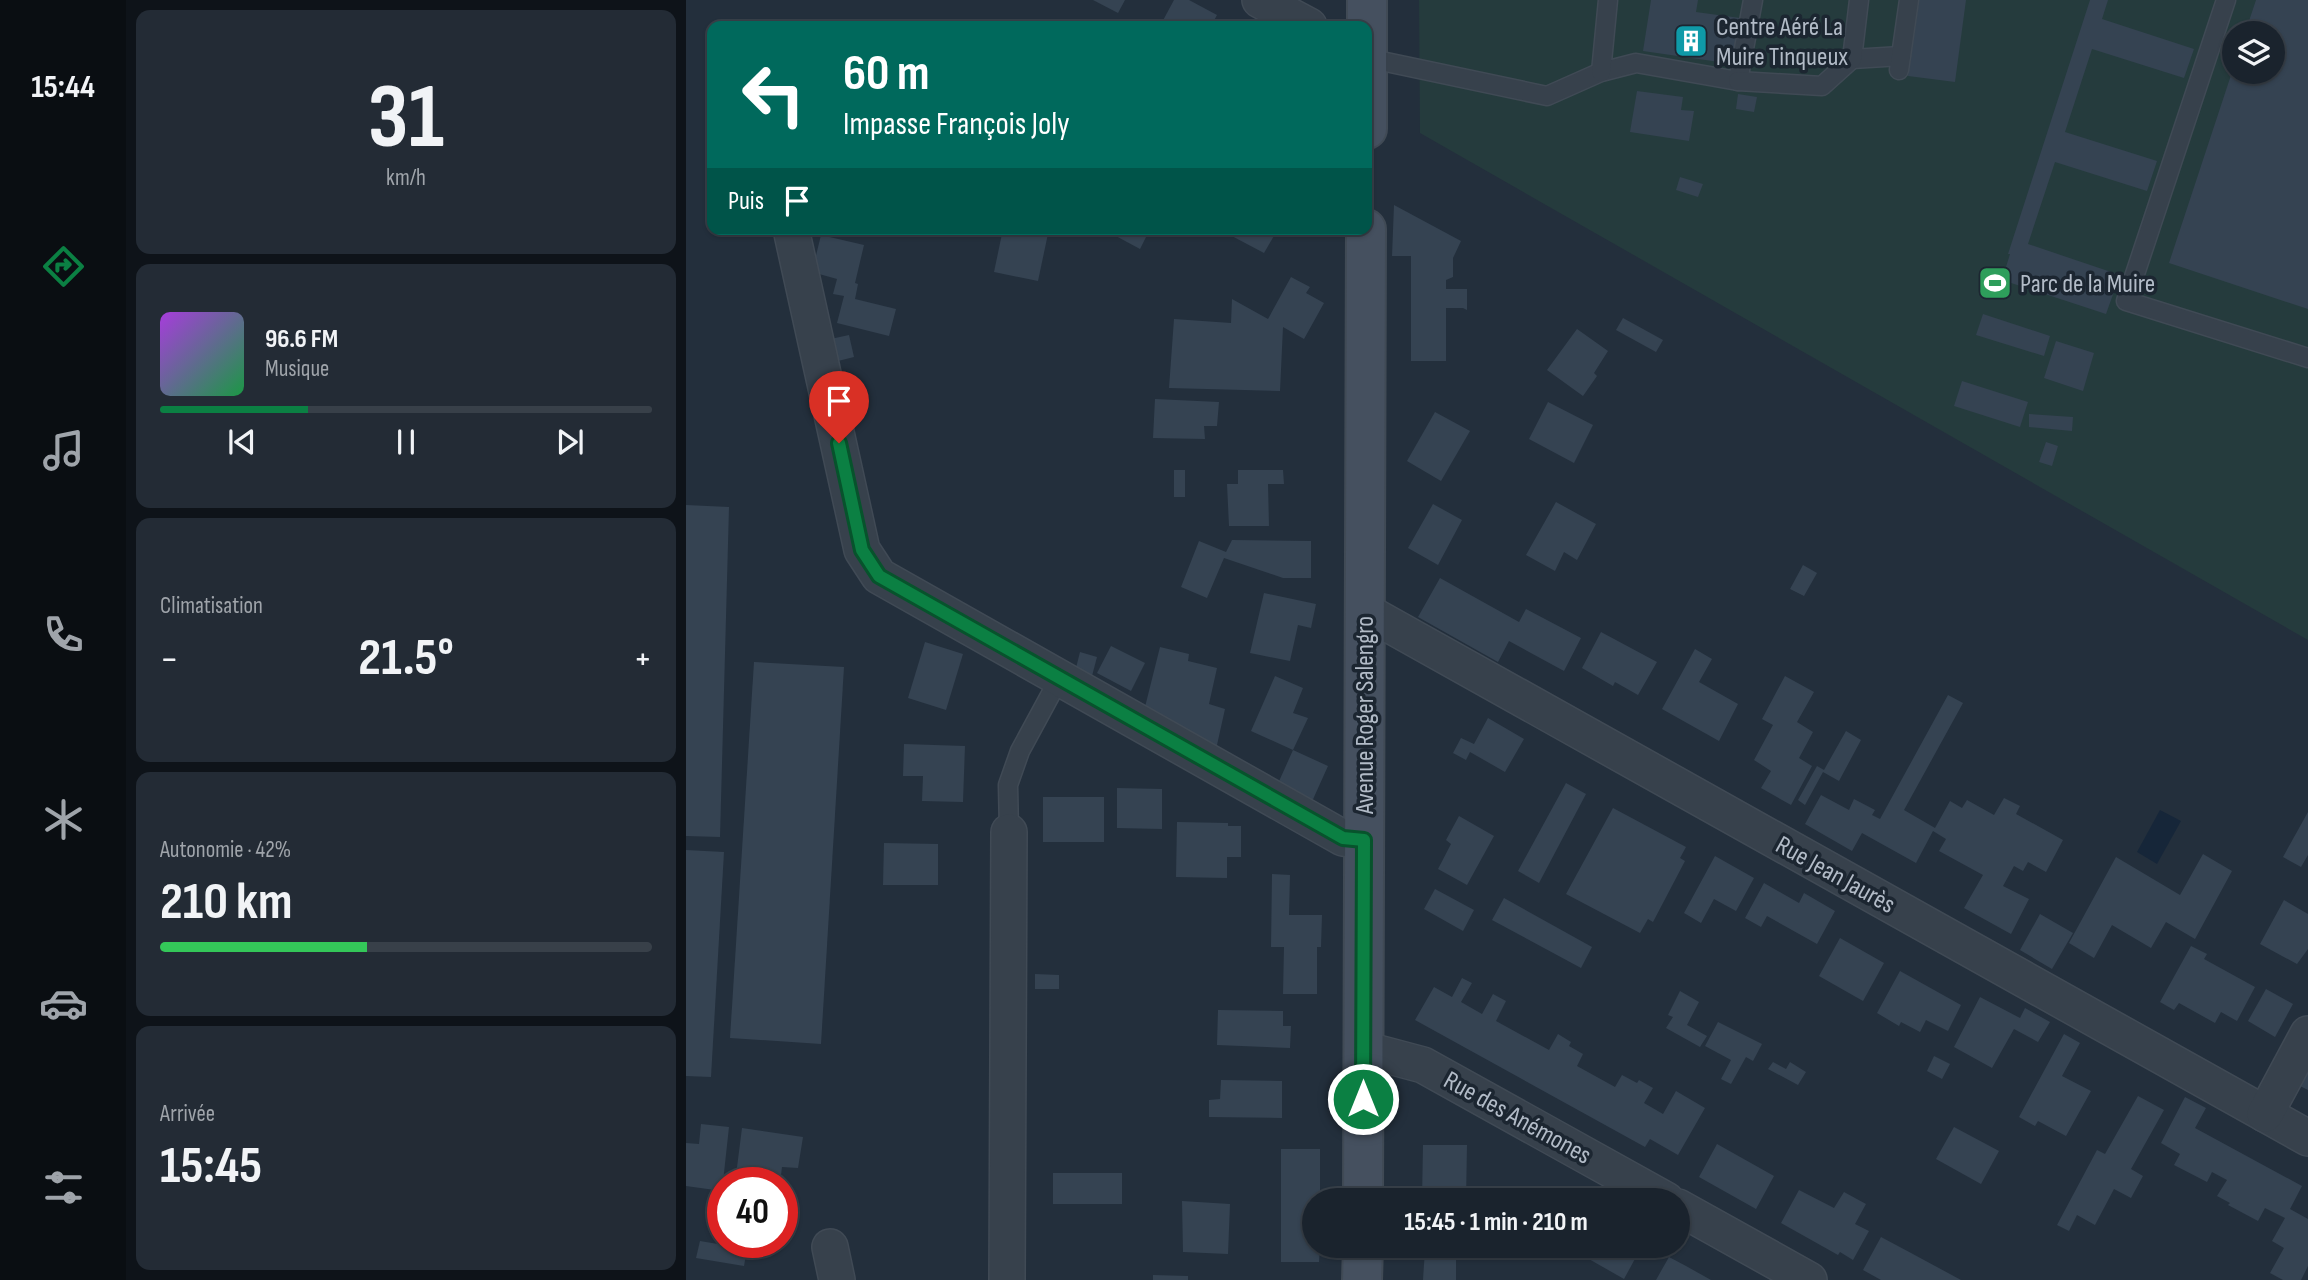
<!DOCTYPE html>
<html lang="fr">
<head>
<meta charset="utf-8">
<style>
	body { margin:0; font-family:"Sofia Sans Condensed",sans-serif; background:#232b35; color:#f1f3f6; height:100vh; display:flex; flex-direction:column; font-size:26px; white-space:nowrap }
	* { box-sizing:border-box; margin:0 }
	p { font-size:23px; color:#9fa4aa }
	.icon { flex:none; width:38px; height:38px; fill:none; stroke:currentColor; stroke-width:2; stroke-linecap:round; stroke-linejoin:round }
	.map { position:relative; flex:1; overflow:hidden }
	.details { display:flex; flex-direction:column; gap:10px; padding:10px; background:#0e1319; width:560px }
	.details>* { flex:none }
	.hud { position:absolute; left:21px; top:21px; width:665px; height:214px; border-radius:14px; box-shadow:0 2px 5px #0004,0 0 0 2px #384049; background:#00695c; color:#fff; overflow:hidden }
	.tools { position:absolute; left:1536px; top:21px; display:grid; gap:14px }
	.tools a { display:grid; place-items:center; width:63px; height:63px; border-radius:50%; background:#1a232d; box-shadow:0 2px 5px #0004,0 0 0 2px #384049; font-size:35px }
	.speed { position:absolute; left:21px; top:1167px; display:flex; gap:14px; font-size:35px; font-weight:700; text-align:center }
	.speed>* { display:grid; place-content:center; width:91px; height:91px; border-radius:50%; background:#1a232d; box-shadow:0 2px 5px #0004,0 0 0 2px #384049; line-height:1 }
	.speed .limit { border:10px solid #d22; background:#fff; color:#111 }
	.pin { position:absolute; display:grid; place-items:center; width:60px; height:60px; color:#fff; margin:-72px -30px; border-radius:50% 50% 50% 0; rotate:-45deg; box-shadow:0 0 7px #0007 }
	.pin .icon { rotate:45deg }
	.me { position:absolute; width:77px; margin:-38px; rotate:0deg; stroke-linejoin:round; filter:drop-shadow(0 0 5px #0008) }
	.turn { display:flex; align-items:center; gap:24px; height:147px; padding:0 21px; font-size:32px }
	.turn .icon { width:91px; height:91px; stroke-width:2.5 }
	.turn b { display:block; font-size:49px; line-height:60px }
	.then { display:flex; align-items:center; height:66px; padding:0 21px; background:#0003; gap:14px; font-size:26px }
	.big { font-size:52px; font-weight:700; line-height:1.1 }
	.details .card { flex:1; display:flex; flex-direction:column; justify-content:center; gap:10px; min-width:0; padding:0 24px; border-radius:14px; background:#232b35 }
	.details .dial { align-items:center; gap:0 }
	.dial b { font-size:91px; line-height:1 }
	.song { display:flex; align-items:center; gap:21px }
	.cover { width:84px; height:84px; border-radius:10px; background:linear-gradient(135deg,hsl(280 70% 55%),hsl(140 70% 35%)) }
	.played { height:7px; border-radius:4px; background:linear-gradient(90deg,#0b8043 30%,#384049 30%) }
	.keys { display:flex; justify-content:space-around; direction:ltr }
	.heat { display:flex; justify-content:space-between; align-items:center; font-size:38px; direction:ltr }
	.charge { height:10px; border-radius:5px; background:linear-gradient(90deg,#34c759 42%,#384049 0) }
	.trip { position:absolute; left:616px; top:1188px; width:388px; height:70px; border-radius:35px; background:#1a232d; box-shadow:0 2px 5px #0004,0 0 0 2px #384049; font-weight:700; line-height:70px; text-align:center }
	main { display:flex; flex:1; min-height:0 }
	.tab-bar { display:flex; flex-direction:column; width:126px; justify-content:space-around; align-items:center; background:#0a0e12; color:#9fa4aa }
	.tab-bar .icon { width:49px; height:49px }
	.tab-bar .on { color:#0b8043 }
	.tab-bar b { font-size:32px; color:#f1f3f6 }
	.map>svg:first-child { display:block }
</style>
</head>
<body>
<main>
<nav class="tab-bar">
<b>15:44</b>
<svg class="icon on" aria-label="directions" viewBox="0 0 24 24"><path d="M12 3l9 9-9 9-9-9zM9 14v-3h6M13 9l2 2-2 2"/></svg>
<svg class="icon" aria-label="music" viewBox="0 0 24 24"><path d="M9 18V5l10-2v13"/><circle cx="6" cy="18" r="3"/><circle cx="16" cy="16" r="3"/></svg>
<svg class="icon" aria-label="phone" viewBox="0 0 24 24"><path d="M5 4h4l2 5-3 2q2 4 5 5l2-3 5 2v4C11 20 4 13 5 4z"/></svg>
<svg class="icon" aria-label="climate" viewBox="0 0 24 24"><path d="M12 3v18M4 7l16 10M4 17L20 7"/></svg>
<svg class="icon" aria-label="car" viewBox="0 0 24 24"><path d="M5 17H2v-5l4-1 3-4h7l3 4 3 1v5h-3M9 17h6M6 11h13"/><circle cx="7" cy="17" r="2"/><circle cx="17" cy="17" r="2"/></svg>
<svg class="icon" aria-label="filters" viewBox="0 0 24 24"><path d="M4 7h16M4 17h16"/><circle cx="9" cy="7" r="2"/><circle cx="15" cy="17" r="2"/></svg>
</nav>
<section class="details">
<div class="card dial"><b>31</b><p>km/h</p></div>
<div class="card">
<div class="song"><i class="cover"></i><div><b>96.6 FM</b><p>Musique</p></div></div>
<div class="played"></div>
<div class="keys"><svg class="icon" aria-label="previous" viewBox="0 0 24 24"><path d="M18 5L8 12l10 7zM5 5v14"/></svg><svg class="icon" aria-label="pause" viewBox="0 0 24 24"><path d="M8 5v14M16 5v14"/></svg><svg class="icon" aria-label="next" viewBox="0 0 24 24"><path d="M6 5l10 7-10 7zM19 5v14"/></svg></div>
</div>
<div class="card"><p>Climatisation</p>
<div class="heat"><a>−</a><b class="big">21.5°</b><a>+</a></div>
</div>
<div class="card"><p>Autonomie · 42%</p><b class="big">210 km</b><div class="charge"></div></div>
<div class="card"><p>Arrivée</p><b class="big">15:45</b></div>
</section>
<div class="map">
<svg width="1622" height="1280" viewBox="0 0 1622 1280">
	<rect width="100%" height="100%" fill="#232f3c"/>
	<path fill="#253b3d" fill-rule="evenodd" d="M733 0H1622V640L734 133ZM1549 33H1587V72H1549Z"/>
	<path fill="#162639" d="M1474 810 1495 821 1471 864 1451 852Z"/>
	<g fill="#354352">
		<path d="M407 0H439L432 13Z"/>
		<path d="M488 0H503L531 15 525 26H474Z"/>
		<path d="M965 0H1012L1010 12 1054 18 1047 64 957 51Z"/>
		<path d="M1233 0H1280L1269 82 1222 76Z"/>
		<path d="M1404 0H1422L1416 19 1508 49 1498 78 1406 49 1379 132 1471 161 1461 191 1369 162 1342 244 1434 275 1420 314 1316 280 1324 254H1322Z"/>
		<path d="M1570 0H1622V309L1483 263 1548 66 1549 72H1587V33H1559Z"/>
		<path d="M951 91 997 97 995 110 1008 111 1003 141 944 132Z"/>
		<path d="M1052 94 1071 97 1068 112 1050 109Z"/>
		<path d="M994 177 1017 184 1012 197 990 190Z"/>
		<path d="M708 205 775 241 767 258V277L760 280V289H781V310L777 308H760V361H725V256H706Z"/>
		<path d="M317 229H363L352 281 308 272Z"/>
		<path d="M431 229H454L453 231 461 235 454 249 428 235Z"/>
		<path d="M544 229H592L578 253 542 234Z"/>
		<path d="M135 235 178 245 169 283 172 284 169 299 210 309 203 336 151 323 158 296 147 294 151 279 126 272Z"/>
		<path d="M605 277 624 287 620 293 638 303 618 339 597 327 594 391 483 388 488 319 545 323 546 299 582 319Z"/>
		<path d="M1297 314 1364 336 1358 356 1290 335Z"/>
		<path d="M937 318 977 340 970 352 930 330Z"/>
		<path d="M891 329 922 351 908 373 911 376 897 396 861 370Z"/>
		<path d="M163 335 168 357 144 363 140 340Z"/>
		<path d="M1370 341 1408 353 1397 391 1358 378Z"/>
		<path d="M1276 381 1342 402 1334 427 1268 406Z"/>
		<path d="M469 399 533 402 531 426H518L519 439 467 438Z"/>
		<path d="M862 402 907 425 888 463 843 439Z"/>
		<path d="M749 412 784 431 755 481 721 461Z"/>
		<path d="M1343 414 1387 417 1386 431 1343 427Z"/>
		<path d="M1360 442 1372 446 1366 466 1353 462Z"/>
		<rect x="488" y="470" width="11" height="27"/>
		<path d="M552 470H597L598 484H582L583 526H543L541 484H552Z"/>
		<path d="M870 502 910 524 891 560 878 552 869 571 840 555Z"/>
		<path d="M747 504 776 520 752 565 722 548Z"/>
		<path d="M0 505 43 507 34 837 0 836Z"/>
		<path d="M546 540 625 541V578H597L538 558 521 598 495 587 513 541 540 552Z"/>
		<path d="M1117 565 1131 573 1118 596 1104 589Z"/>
		<path d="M754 578 833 622 840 609 895 638 878 671 823 641 812 662 732 617Z"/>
		<path d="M578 593 630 604 625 628 612 625 604 661 564 653Z"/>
		<path d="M915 632 971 662 952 695 929 682 927 686 896 668Z"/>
		<path d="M239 642 277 654 260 710 222 698Z"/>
		<path d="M425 646 459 663 445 691 411 673Z"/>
		<path d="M474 647 503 654 502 661 531 668 523 704 539 709 529 754 457 715Z"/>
		<path d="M1009 649 1026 659 1013 682 1052 704 1033 741 976 709Z"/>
		<path d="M394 652 411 657 406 676 389 672Z"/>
		<path d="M68 662 158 667 135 1044 44 1038Z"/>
		<path d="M589 676 617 688 607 713 622 718 607 750 642 766 624 806 590 788 607 750 565 731Z"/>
		<path d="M1099 676 1128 692 1111 722 1127 732 1113 758 1126 766 1105 805 1075 788 1085 771 1068 760 1087 725 1076 719Z"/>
		<path d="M1262 695 1277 703 1218 810 1249 828 1264 801 1276 808 1281 800 1308 815 1318 798 1334 806 1330 814 1377 840 1360 872 1342 862 1337 871 1328 866 1317 886 1343 899 1325 934 1278 908 1297 875 1253 851 1260 839 1247 831 1230 863 1176 833 1166 851 1119 824 1135 795 1163 810 1168 799 1189 810 1186 815 1194 819Z"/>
		<path d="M802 718 838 739 819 772 784 752 780 760 767 753 775 738 788 744Z"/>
		<path d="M1160 731 1175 740 1153 781 1137 772 1119 805 1112 800 1131 766 1138 770Z"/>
		<path d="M218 744 279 746 277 802 236 801 237 776H217Z"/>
		<path d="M880 783 900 794 853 883 832 871Z"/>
		<path d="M431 788 476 789V829L431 828Z"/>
		<rect x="357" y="797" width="61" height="45"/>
		<path d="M927 808 1000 847 994 858 999 861 967 922 962 919 954 933 880 894Z"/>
		<path d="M1622 812V855L1615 867 1597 857Z"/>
		<path d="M773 816 808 836 781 885 752 869 765 844 760 840Z"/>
		<path d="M491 822 542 823V826H555V857H541V878L490 877Z"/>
		<path d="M198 843 252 844V885H197Z"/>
		<path d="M0 850 38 852 25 1077 0 1076Z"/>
		<path d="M1517 854 1546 871 1509 939 1480 922 1465 948 1426 925 1408 958 1383 943 1430 857 1494 895Z"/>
		<path d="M1029 856 1068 878 1050 911 1028 899 1015 923 998 913Z"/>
		<path d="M586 874 604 875 603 915H636L635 947H631V994H597L598 947H585Z"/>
		<path d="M1078 883 1113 903 1118 893 1149 911 1131 944 1081 916 1075 927 1059 918Z"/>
		<path d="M749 889 788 910 777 931 738 909Z"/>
		<path d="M818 898 906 947 895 968 806 920Z"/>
		<path d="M1598 900 1622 914V949L1611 964 1574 944Z"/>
		<path d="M1354 914 1387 933 1366 969 1334 950Z"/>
		<path d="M1154 938 1198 963 1177 1001 1133 976Z"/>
		<path d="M1505 946 1521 954 1518 959 1569 987 1551 1021 1535 1012 1529 1023 1493 1003 1488 1010 1474 1002Z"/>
		<path d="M1214 971 1275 1005 1262 1031 1240 1020 1234 1032 1215 1022 1213 1026 1191 1013Z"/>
		<path d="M349 974 373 975V989H349Z"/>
		<path d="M776 978 786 983 775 1002 796 1014 807 994 820 1001 810 1021 863 1050 872 1034 885 1042 883 1046 897 1054 891 1066 929 1087 936 1075 951 1083 953 1080 967 1088 958 1103 977 1114 990 1091 1019 1108 992 1155 964 1139 959 1147 729 1020 748 987 766 997Z"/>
		<path d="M1580 989 1607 1004 1589 1037 1562 1021Z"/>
		<path d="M994 991 1013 1002 1001 1025 1021 1036 1014 1047 980 1028 987 1017 982 1015Z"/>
		<path d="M1294 997 1334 1018 1339 1008 1364 1022 1352 1042 1328 1029 1306 1068 1268 1047Z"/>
		<path d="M532 1010 597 1011V1026H605L604 1048 531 1045Z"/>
		<path d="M1032 1022 1076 1044 1067 1061 1060 1057 1045 1084 1035 1079 1045 1060 1019 1046Z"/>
		<path d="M1378 1034 1394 1043 1376 1076 1405 1091 1380 1136 1352 1121 1349 1126 1333 1117Z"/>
		<path d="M1248 1056 1264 1064 1256 1079 1241 1071Z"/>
		<path d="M1087 1062 1100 1069 1104 1062 1120 1072 1112 1085 1082 1069Z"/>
		<path d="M1622 1066V1090L1612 1085Z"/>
		<path d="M535 1080 596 1081V1118L523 1117V1100L534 1099Z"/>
		<path d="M1452 1096 1478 1110 1445 1169 1457 1176 1445 1198 1428 1189 1409 1225 1391 1215 1383 1231 1371 1225 1411 1150 1419 1154Z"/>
		<path d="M1499 1097 1520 1108 1509 1128 1616 1186 1604 1209 1622 1219V1266L1615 1280H1597L1584 1273 1598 1248 1586 1241 1599 1218 1579 1208 1572 1221 1542 1205 1544 1203 1531 1196 1541 1180 1526 1172 1521 1182 1488 1165 1494 1154 1475 1143Z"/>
		<path d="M15 1124 43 1127 36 1191 0 1186V1143L13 1144Z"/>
		<path d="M1268 1127 1313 1151 1295 1184 1250 1159Z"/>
		<path d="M56 1128 117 1137 112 1168 96 1167 94 1183H49Z"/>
		<path d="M1031 1144 1088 1176 1070 1209 1013 1177Z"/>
		<path d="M737 1145H781L780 1200H736Z"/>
		<path d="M595 1149H634V1200H628V1246H634L633 1262H595Z"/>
		<rect x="367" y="1173" width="69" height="31"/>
		<path d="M857 1186 882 1200H849Z"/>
		<path d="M1113 1190 1148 1208 1158 1192 1180 1204 1169 1224 1183 1231 1167 1260 1154 1252 1152 1255 1095 1223Z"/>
		<path d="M496 1201 544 1204 542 1254 497 1252Z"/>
		<path d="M1195 1237 1225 1253 1275 1280H1195L1177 1270Z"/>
		<path d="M14 1241 61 1249 58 1266 10 1258Z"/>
		<path d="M880 1246H956L938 1279Z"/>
		<path d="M739 1249 770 1250V1280H737Z"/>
		<path d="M983 1257 1000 1266 1025 1280H970Z"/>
		<path d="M467 1275 502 1276V1280H467Z"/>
	</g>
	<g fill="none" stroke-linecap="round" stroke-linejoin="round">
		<defs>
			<g id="lane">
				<path d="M1540 0 1440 301 1622 358"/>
				<path d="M681 58 861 96 915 72 950 63 1052 81 1067 0"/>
				<path d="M1166 59 1215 56"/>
				<path d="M1213 70 1223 0"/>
				<path d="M915 72 922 0"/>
				<path d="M1052 81 1136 86 1166 59 1173 0"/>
				<path d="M323 832 322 785 334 751 373 679"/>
			</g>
			<g id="street">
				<path d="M574 0 623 26"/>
				<path d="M105 229 176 550 193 576 657 838 678 840"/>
				<path d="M679 611 1622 1138"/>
				<path d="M677 1049 737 1065 980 1200"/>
				<path d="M1579 1114 1622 1034"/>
				<path d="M992 1207 1123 1280"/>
				<path d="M144 1247 151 1280"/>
				<path d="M321 1280 323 832"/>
			</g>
			<g id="secondary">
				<path d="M681 129V0"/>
				<path d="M677 1200 680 229"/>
				<path d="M676 1280 677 1246"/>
			</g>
		</defs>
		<use href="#lane" stroke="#404a55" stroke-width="21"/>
		<use href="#street" stroke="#404a55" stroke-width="38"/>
		<use href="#secondary" stroke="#404a55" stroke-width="42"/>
		<use href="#lane" stroke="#37414c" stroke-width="18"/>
		<use href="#street" stroke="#37414c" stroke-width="35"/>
		<use href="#secondary" stroke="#45505f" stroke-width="38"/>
	</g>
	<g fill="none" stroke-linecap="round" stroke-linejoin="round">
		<defs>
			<path id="route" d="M153 443 176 550 193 576 657 838 678 840 677 1099"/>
		</defs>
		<use href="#route" stroke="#07532c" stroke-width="18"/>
		<use href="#route" stroke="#0b8043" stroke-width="12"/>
	</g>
	<defs>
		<symbol id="building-square" viewBox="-11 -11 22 22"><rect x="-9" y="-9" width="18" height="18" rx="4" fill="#0f9aa8" stroke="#1c2631"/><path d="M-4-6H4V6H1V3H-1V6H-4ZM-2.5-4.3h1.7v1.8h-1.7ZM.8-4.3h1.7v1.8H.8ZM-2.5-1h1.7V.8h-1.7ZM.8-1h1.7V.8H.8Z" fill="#fff"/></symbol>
		<symbol id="stadium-square" viewBox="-11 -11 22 22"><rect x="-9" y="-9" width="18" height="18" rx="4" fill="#2e9e5b" stroke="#1c2631"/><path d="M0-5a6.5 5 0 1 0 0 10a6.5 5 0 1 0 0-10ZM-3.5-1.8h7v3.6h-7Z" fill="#fff"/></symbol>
	</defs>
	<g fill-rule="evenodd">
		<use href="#building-square" x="986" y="22" width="38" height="38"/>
		<use href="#stadium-square" x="1290" y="264" width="38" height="38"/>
	</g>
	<g text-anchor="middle" stroke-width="7" stroke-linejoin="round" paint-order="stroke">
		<g font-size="26" fill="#b2bbc7" stroke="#1c2631" text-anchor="start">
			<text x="1030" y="35">Centre Aéré La<tspan x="1030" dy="30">Muire Tinqueux</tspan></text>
			<text x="1334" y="292">Parc de la Muire</text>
		</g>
		<g font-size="26" fill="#b2bbc7" stroke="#1c2631">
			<text transform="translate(678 715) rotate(-90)" y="9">Avenue Roger Salengro</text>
			<text transform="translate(1150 874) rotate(29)" y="9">Rue Jean Jaurès</text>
			<text transform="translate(832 1117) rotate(29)" y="9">Rue des Anémones</text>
		</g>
	</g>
</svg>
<div class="tools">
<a><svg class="icon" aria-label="layers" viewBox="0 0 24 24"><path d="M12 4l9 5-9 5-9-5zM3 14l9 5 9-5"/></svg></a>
</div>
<div class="speed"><div class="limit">40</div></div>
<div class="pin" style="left:153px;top:443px;background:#d93025"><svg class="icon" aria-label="arrive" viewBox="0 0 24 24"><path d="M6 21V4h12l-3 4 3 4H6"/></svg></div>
<svg class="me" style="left:677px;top:1099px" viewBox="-20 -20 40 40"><circle r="17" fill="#0b8043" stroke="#fff" stroke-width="3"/><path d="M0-11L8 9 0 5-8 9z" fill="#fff"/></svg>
<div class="trip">15:45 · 1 min · 210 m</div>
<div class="hud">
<div class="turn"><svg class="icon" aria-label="left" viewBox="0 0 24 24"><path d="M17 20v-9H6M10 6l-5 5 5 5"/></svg><div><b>60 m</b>Impasse François Joly</div></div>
<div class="then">Puis<svg class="icon" aria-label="arrive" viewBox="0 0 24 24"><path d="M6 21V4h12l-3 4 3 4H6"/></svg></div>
</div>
</div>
</main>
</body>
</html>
